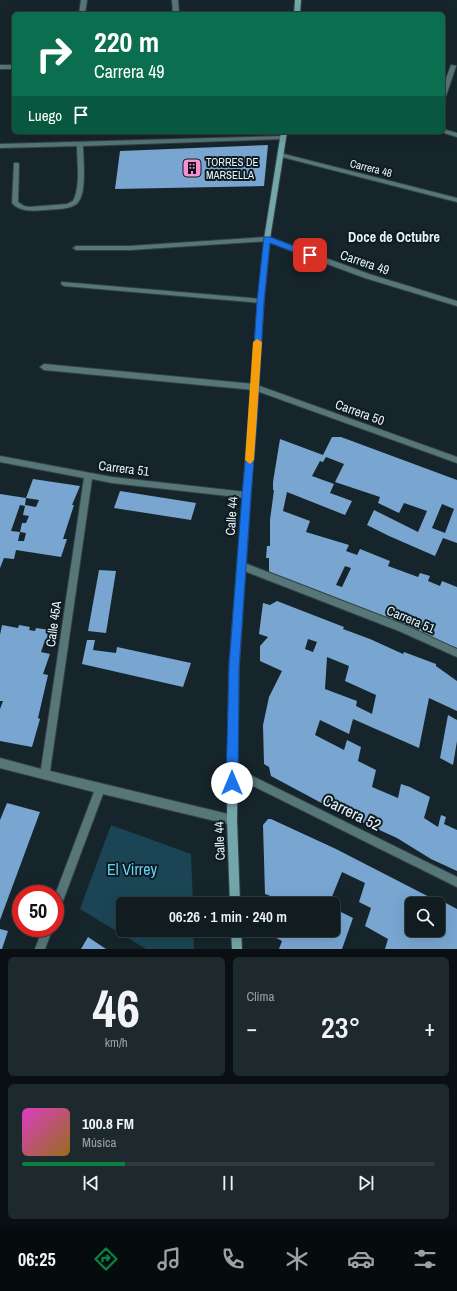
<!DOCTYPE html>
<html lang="es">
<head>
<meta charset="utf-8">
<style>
	body { margin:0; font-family:"Archivo Narrow",sans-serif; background:#1e292d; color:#f1f3f6; height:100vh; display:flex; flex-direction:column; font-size:15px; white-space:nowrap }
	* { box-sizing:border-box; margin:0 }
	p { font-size:13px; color:#9ca1a5 }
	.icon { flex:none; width:22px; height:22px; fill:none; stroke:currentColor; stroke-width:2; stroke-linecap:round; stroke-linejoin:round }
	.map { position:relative; height:949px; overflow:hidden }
	.panel { display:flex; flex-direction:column; gap:8px; padding:8px; background:#090f12; flex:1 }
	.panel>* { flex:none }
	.hud { position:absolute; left:12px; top:12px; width:433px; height:122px; border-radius:6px; box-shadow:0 4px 16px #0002,0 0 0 1px #303a3e; background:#0b6e4f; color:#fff; overflow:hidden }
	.tools { position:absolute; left:405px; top:897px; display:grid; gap:8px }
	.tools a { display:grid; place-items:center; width:40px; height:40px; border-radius:6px; background:#101c20; box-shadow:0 4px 16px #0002,0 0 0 1px #303a3e; font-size:20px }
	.speed { position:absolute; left:12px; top:885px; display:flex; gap:8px; font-size:20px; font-weight:700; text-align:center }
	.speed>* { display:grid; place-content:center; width:52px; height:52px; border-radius:50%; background:#101c20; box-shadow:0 4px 16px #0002,0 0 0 1px #303a3e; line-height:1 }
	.speed .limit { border:6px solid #d22; background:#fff; color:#111 }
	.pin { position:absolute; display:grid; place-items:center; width:34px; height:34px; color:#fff; margin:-17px; border-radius:8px; box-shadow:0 2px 6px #0006 }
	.me { position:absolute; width:44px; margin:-22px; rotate:0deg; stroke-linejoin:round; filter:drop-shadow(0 0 3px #0008) }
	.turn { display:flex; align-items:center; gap:14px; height:84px; padding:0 16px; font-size:18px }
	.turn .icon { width:52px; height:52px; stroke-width:2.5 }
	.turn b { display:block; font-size:28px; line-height:34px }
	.then { display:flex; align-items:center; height:38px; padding:0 16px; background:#0003; gap:8px; font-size:15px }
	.big { font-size:30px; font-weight:600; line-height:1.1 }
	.panel .tile { flex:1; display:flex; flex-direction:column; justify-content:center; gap:6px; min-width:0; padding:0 14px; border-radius:6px; background:#1e292d }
	.panel .dial { align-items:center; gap:0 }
	.dial b { font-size:52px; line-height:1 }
	.song { display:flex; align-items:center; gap:12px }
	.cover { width:48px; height:48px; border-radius:6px; background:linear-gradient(135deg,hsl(310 70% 55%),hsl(40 70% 35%)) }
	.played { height:4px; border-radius:2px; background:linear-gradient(90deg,#0b8043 25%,#303a3e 25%) }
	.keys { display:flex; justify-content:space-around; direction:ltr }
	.heat { display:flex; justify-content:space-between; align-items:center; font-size:22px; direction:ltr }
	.panel .tiles { flex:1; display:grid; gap:8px; grid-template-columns:1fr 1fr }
	.tile:last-child { grid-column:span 2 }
	.trip { position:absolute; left:116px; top:897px; width:224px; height:40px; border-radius:6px; background:#101c20; box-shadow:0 4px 16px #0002,0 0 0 1px #303a3e; font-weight:600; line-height:40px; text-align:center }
	.menu { display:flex; height:64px; justify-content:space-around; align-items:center; background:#060b0d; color:#9ca1a5 }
	.menu .icon { width:28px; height:28px }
	.menu .active { color:#0b8043 }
	.menu b { font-size:18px; color:#f1f3f6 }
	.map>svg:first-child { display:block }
</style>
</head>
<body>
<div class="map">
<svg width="457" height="949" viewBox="0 0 457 949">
	<rect width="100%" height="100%" fill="#16252b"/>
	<path fill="#1b4554" d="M111 825 191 854 193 904H123V930H193L194 949H146L80 909Z"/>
	<g fill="#78a6d1" fill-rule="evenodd">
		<path d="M268 145 264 186 115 189 120 151Z"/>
		<path d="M332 437H341L457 480V543L443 538 435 556 389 536 367 525 374 510 418 532 427 511 404 503 399 513 378 503 380 497 335 482 344 464 326 457 323 462 320 461 312 476 334 484 330 493 352 501 345 515 287 492 283 511 310 521 306 532 349 545 346 551 357 555 360 549 390 561 388 566 418 577 420 573 430 576 428 581 440 586 442 581 457 587V648L270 574 269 571V558H266L267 546H270V520L274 490H273V482L280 439 323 455ZM442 504 454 509 445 533 432 528ZM345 566 351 568 342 587 336 585Z"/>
		<path d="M33 479 80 486 72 505H74L63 539H67L61 557 16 550 14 559 4 558 0 568V494L26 498 25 505 36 507 39 500 26 498ZM20 505 25 506 23 515 29 516 26 523H22L20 532 11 531ZM20 532 26 533 24 541H18Z"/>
		<path d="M120 491 196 503 191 520 114 508Z"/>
		<path d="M99 570 116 571 106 633 88 631Z"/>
		<path d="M277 601 344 627 343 629 370 639 403 654 404 652 436 664V666L457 681V711L429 698 419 748 353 719 349 734 320 720 315 735 344 750 347 740 361 747 358 761 376 770 372 787 398 798 401 784 410 787 430 797 424 818 438 827 441 815 446 817 444 824 457 830V871L431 859 397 838 329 807 271 776 269 767 264 764 263 725 269 697 282 671 260 661V646L268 637 259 634 263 603 270 605ZM308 639 317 642 313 652 305 649ZM327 657 349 666 345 681 376 695 372 714 356 706 357 701 325 689Z"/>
		<path d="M2 625 18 628 19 625 30 627 29 630 35 631 36 628 50 630 46 643H44L41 652 50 654 43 674 48 675 38 718 40 719 32 747 0 741V709L3 701H0V635Z"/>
		<path d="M87 640H95L93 650 116 653 117 647 191 663 183 687 82 664Z"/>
		<path d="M448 715 457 720V741L453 765 440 758Z"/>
		<path d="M7 803 40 812 0 920V820Z"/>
		<path d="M268 819H271L336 849 443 904 444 902 457 909V949H385L388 939 365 926 371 908 359 902 365 883 342 872 329 904H275L276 898 265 894 263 825ZM412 904H438V930H412Z"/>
		<path d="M333 908 353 918 342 949H279L282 941 269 934 270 930H333Z"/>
		<path d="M0 929 8 931 2 949H0Z"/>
		<path d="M88 937 106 949H81Z"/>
	</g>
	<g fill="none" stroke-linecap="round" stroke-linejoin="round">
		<defs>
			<path id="service" d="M267 237H269V241L130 250H76L73 248 76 246H130Z"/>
			<g id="minor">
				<path d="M81 0H87L85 14H79Z"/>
				<path d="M172 0H178L179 14H173Z"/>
				<rect x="0" y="65" width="14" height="4"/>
				<path d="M451 65 456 66 446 96 443 98V87Z"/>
				<path d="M443 129 457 133V137L441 132H443Z"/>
				<path d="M283 136 286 138 285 139 83 146C83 159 88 198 75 205 66 210 54 209 44 210 32 211 20 212 12 203L14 163H18L19 164 18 202 24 206 29 207 67 204 73 201C81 185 77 163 77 146L0 148V144Z"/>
				<path d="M280 153 457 198V202L278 156V154Z"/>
				<path d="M265 237H269L369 274 457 301V306L365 278 265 241Z"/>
				<path d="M62 282 261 299 264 301 261 303 64 286 61 284Z"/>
				<path d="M44 364 254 384 457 457V463L254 390 44 370 40 367Z"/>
				<path d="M0 456 112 477 246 492 249 493 250 495 249 497 246 498 112 483 92 479 50 771 232 815 236 816 237 820 236 824 232 825 103 794 60 909 59 913 55 914V895L94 792 0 768V758L41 769 84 478 0 462Z"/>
				<path d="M242 562 405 625 457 649V657L399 631 239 569 238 566 239 563Z"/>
				<path d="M232 766 457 877V887L229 774 227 771 229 768Z"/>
				<path d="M43 928H53L45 949H35Z"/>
			</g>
			<g id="secondary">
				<path d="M295 0H301L300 14H294Z"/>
				<path d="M281 132H287L270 239 264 301 239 667 237 820 240 904H230L227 820 229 667 258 301 264 239Z"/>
				<path d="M231 930H241L242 949H232Z"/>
			</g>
		</defs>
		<use href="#service" stroke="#344248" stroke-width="2"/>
		<use href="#minor" stroke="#344248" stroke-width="2"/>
		<use href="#secondary" stroke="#344248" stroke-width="2"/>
		<use href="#service" fill="#577678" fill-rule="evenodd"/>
		<use href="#minor" fill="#577678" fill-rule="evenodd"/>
		<use href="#secondary" fill="#73a6a8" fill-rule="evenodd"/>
	</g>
	<path fill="#1a73e8" stroke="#114b97" d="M264 237H270L312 253 313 255 310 258 270 243 264 301 257 423 251 495 239 667 238 783 236 787 232 789 228 787 226 783 229 667 242 495 249 423 257 301Z"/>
	<path fill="#f59e0b" d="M257 339 262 342 254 460 250 464 245 460 253 342Z"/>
	<defs>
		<symbol id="building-square" viewBox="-11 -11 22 22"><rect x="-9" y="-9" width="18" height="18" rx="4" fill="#f591d2" stroke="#0c1c22"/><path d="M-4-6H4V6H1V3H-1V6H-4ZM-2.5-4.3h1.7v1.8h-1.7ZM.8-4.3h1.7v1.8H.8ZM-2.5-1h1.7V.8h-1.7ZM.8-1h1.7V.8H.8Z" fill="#111"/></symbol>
	</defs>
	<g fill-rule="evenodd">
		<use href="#building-square" x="181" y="157" width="22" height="22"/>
	</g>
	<g text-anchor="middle" stroke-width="4" stroke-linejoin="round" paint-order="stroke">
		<g font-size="11" fill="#e9f3f7" stroke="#0c1c22" text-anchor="start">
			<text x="206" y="166">TORRES DE<tspan x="206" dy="13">MARSELLA</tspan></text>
		</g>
		<g font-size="11" fill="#e9f3f7" stroke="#0c1c22">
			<text transform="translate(371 168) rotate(14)" y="4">Carrera 48</text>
		</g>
		<g font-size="13" fill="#e9f3f7" stroke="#0c1c22">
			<text transform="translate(365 262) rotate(19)" y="5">Carrera 49</text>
			<text transform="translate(360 412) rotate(20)" y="5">Carrera 50</text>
			<text transform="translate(124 468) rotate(7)" y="5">Carrera 51</text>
			<text transform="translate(231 516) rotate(-86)" y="5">Calle 44</text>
			<text transform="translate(411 619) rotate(23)" y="5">Carrera 51</text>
			<text transform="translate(53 624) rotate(-82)" y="5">Calle 45A</text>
			<text transform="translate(219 841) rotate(-92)" y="5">Calle 44</text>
		</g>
		<g font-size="14" font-weight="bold" fill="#e9f3f7" stroke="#0c1c22">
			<text x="394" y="242">Doce de Octubre</text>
		</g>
		<g font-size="16" fill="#e9f3f7" stroke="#0c1c22">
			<text transform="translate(352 812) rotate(26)" y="6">Carrera 52</text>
		</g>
		<g font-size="16" fill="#67d0f5" stroke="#0c1c22">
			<text x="132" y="875">El Virrey</text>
		</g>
	</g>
</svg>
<div class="tools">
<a><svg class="icon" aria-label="search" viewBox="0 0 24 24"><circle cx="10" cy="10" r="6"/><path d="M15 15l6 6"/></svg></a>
</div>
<div class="speed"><div class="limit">50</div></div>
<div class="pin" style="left:310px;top:255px;background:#d93025"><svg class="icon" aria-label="arrive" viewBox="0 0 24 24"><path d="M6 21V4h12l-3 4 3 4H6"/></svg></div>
<svg class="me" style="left:232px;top:783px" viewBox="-20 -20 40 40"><circle r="19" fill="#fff"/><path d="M0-13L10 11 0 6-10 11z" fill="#1a73e8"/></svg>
<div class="trip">06:26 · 1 min · 240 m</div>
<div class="hud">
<div class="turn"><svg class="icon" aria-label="right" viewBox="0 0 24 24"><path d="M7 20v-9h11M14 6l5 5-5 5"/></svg><div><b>220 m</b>Carrera 49</div></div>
<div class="then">Luego<svg class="icon" aria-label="arrive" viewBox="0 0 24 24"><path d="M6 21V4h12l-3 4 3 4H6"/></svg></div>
</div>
</div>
<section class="panel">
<div class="tiles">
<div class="tile dial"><b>46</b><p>km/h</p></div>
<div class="tile"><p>Clima</p>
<div class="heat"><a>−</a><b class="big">23°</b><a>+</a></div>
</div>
<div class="tile">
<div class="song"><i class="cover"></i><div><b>100.8 FM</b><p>Música</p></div></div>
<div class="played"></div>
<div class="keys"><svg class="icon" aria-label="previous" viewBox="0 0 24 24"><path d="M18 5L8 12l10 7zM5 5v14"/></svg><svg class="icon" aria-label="pause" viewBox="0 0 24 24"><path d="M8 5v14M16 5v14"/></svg><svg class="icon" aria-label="next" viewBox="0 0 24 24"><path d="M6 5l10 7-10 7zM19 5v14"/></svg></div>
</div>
</div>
</section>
<nav class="menu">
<b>06:25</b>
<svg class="icon active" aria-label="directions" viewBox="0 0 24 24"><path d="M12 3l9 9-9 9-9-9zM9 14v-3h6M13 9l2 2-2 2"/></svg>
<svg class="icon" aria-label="music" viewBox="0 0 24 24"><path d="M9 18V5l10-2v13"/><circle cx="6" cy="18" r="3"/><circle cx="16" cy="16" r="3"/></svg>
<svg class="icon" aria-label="phone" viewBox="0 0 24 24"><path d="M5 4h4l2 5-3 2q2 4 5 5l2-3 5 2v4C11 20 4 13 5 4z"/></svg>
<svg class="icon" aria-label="climate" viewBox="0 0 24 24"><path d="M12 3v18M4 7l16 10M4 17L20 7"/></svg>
<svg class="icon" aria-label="car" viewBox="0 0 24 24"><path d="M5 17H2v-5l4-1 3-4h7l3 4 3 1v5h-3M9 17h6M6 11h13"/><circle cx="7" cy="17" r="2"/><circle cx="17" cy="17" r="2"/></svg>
<svg class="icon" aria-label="filters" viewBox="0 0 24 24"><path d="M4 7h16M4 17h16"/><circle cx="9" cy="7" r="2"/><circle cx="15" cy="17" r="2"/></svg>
</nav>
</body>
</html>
